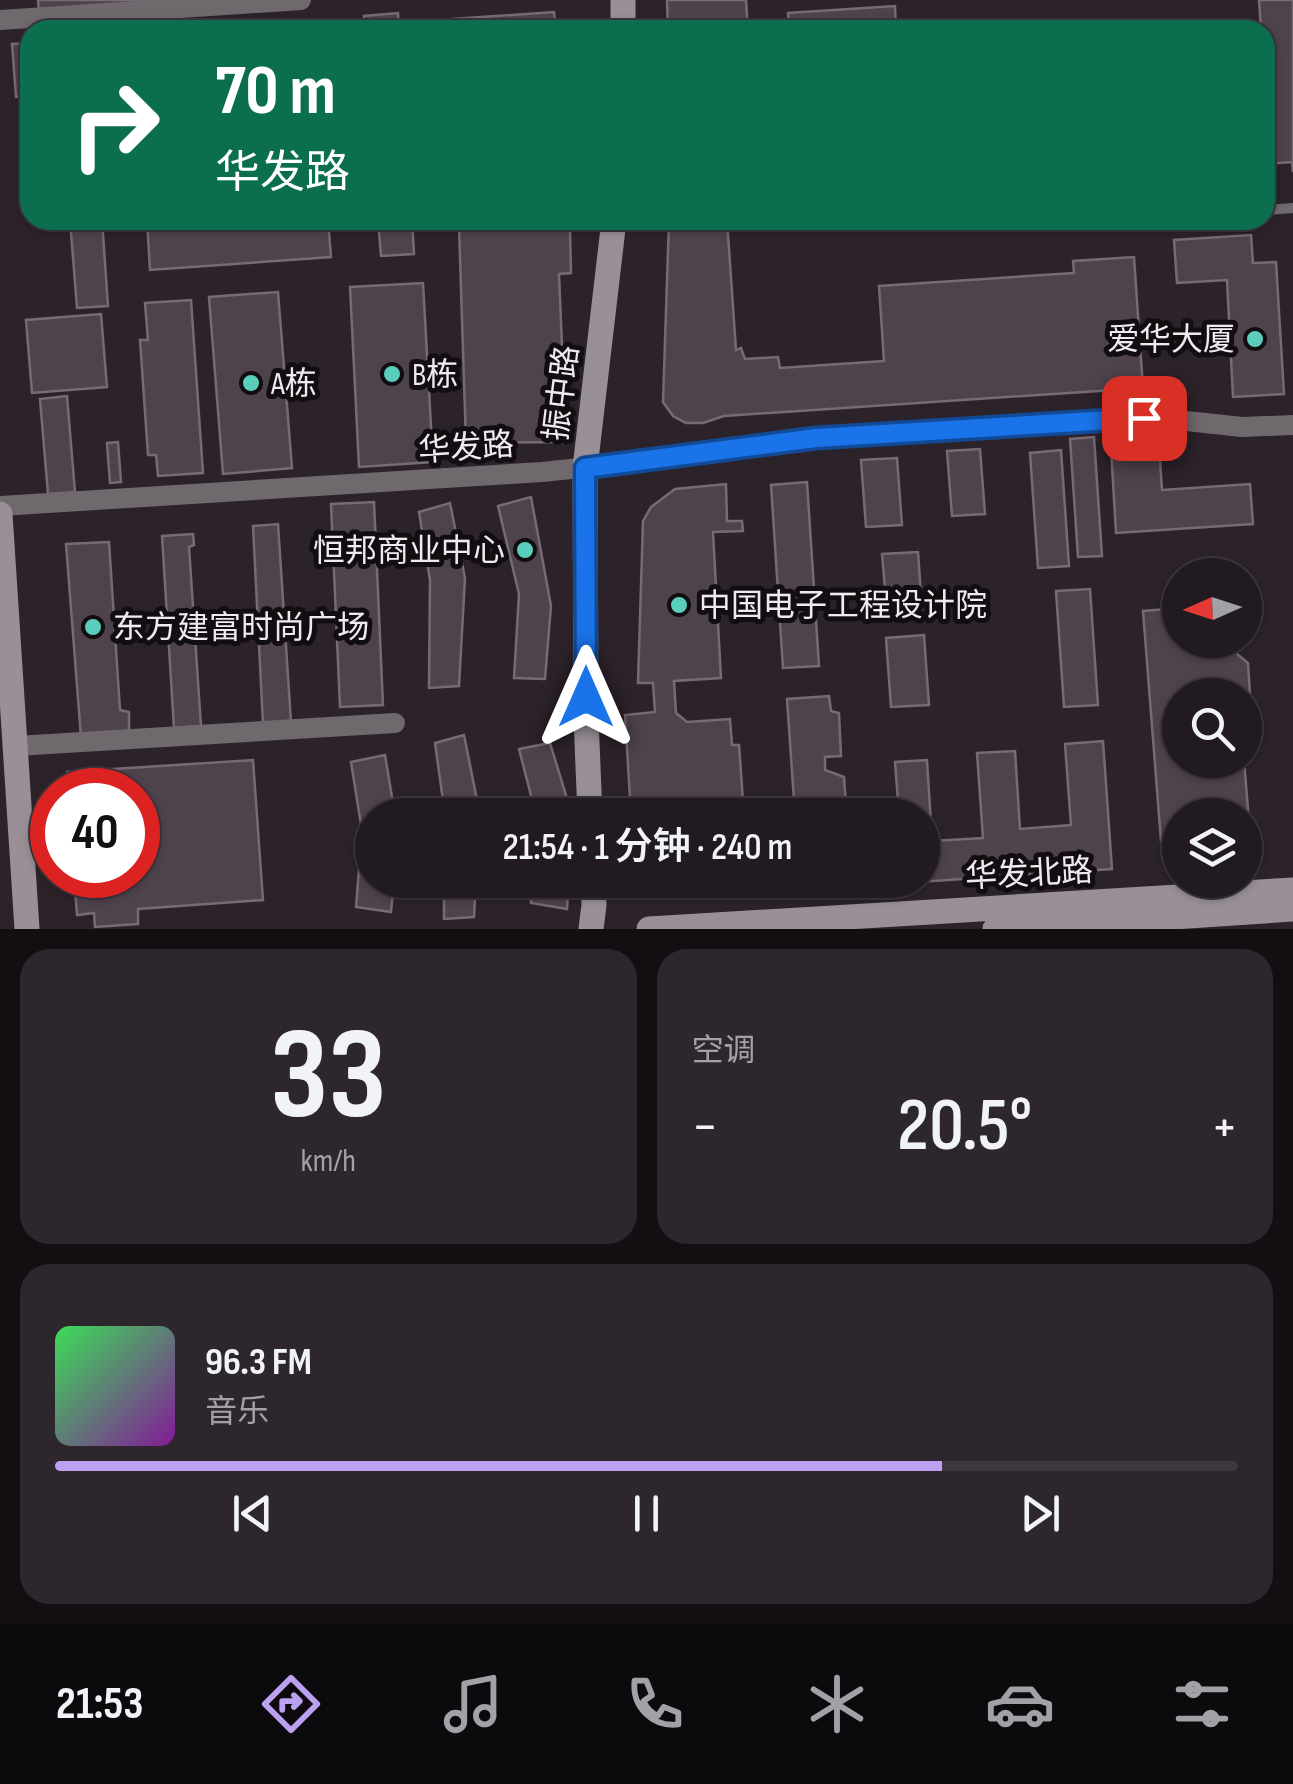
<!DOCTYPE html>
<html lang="zh">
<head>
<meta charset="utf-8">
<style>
	body { margin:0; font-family:"Sofia Sans Condensed","Noto Sans SC",sans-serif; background:#2d272d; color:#f1f3f6; height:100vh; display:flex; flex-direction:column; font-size:38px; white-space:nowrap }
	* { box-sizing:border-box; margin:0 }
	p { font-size:32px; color:#a2a1a5 }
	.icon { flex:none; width:55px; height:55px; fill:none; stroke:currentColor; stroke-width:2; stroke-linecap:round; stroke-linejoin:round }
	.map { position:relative; height:929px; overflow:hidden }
	.sheet { display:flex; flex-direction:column; gap:20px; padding:20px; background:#120e12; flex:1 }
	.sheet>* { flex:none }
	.top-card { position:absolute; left:20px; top:20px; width:1255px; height:210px; border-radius:30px; box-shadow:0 2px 8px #0004,0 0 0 2px #3e383e; background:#0b6e4f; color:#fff; overflow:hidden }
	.needle { width:65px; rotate:267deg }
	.buttons { position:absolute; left:1162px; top:558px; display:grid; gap:20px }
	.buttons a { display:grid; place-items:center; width:100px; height:100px; border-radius:50%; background:#211a20; box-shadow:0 2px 8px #0004,0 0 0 2px #3e383e; font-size:50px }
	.speed { position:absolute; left:30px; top:768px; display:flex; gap:20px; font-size:50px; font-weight:700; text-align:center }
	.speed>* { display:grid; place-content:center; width:130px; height:130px; border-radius:50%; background:#211a20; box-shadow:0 2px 8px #0004,0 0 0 2px #3e383e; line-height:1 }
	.speed .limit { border:15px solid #d22; background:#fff; color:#111 }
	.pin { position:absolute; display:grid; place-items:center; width:85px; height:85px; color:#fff; margin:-42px; border-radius:20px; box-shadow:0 5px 15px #0006 }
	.me { position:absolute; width:110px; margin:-55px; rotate:0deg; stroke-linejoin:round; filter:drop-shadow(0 0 8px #0008) }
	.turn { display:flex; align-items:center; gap:35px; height:210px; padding:0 30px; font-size:45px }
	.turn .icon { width:130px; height:130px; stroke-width:2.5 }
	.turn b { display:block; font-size:70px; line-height:85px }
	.big { font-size:75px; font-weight:600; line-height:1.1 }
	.sheet .widget { flex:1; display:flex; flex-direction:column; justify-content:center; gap:15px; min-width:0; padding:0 35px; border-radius:30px; background:#2d272d }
	.sheet .dial { align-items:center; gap:0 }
	.dial b { font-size:130px; line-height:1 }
	.song { display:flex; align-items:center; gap:30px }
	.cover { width:120px; height:120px; border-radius:15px; background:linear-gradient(135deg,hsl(130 70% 55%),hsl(290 70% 35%)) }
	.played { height:10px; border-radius:5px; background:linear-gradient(90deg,#bca0f2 75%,#3e383e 75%) }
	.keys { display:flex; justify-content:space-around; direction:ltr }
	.heat { display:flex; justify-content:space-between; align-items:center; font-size:55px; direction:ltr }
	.sheet .tiles { flex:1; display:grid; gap:20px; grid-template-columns:1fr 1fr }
	.widget:last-child { grid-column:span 2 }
	.trip { position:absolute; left:355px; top:798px; width:585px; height:100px; border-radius:50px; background:#211a20; box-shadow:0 2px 8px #0004,0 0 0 2px #3e383e; font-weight:600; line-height:100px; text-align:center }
	.tabs { display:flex; height:160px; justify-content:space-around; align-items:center; background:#0d0a0d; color:#a2a1a5 }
	.tabs .icon { width:70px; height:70px }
	.tabs .on { color:#bca0f2 }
	.tabs b { font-size:45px; color:#f1f3f6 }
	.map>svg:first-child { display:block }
</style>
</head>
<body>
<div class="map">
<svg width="1293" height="929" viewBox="0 0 1293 929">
	<rect width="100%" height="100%" fill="#2c222a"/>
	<g fill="#4e424c" stroke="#776a74" stroke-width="2.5">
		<path d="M38 0H147V5L39 13Z"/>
		<path d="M667 0H746L748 30H668Z"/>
		<path d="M1259 0H1293V172L1292 162 1265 164V30H1261Z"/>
		<path d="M895 6 896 30H789L788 13Z"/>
		<path d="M554 12 556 30H454L453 19Z"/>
		<path d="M398 13 399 30H365L364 16Z"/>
		<path d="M331 20V27L337 26V30H255L254 22Z"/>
		<path d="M30 43V96L16 97 12 44Z"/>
		<path d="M70 220H102L108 306 77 308Z"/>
		<path d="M147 220H328L331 257 150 270Z"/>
		<path d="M378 220H412L414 254 381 256Z"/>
		<path d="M517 220H566L570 230 571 273 559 274 566 442 466 443 459 227Z"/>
		<path d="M669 220H727L736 350 741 348 745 359 778 357 780 368 884 361 879 286 1074 273 1073 261 1134 257 1143 388 724 416 703 423H686L673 416 663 402Z"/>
		<path d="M1251 235 1253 263 1276 262 1284 394 1233 397 1227 280 1177 283 1174 240Z"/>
		<path d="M423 283 433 462 359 467 350 287Z"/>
		<path d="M278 292 292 468 223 474 209 297Z"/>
		<path d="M191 300 203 473 158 476 156 455H148L140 340H148L145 303Z"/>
		<path d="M101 314 107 387 32 393 26 320Z"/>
		<path d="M67 396 75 492 48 494 40 399Z"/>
		<path d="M1094 437 1102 556 1078 557 1070 439Z"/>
		<path d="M118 442 121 482 110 483 107 443Z"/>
		<path d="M1159 445 1162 490 1250 484 1253 524 1116 533 1111 448Z"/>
		<path d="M980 449 985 514 952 516 947 451Z"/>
		<path d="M1061 450 1069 566 1038 568 1030 453Z"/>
		<path d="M897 458 902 525 866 527 861 460Z"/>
		<path d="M807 482 819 666 783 668 771 485Z"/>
		<path d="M726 484 727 521H742L743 531 713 532 721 678 674 681 676 713 687 722 730 719 732 745H739L744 815H631L625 715 655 712 653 683H638L643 521 651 507 675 489Z"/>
		<path d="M531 497 551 606 545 679 514 678 519 594 498 506Z"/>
		<path d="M374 502 383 705 340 707 331 504Z"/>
		<path d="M450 503 465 578 459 686 429 688 430 580 419 512Z"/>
		<path d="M278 524 291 722 263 724 253 526Z"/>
		<path d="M193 534 194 545 189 547 201 726 174 728 162 536Z"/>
		<path d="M109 542 120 710 129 712V734L81 737 66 544Z"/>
		<path d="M918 552 922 609 887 611 882 554Z"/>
		<path d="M1090 589 1098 705 1064 707 1056 591Z"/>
		<path d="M1180 608V640H1235L1236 653 1248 663 1251 710 1245 725V695H1180V760H1244L1250 834 1245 835V815H1180V840L1161 841 1143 611Z"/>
		<path d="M924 635 929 705 891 707 886 638Z"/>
		<path d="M829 696 831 711 839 713 841 756 825 757V770L844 777 846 805 839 815H795L787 699Z"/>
		<path d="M464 735 480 815H445L435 743Z"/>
		<path d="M1103 741 1112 869 904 883V880H922V815H899L895 762 927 760 932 841 983 838 977 753 1015 751 1020 829 1071 825 1065 744Z"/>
		<path d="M550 743 572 815H536L519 749Z"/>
		<path d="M385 755 395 815H372V880H394L391 912 356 907 362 831 351 762Z"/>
		<path d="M253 760 263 900 138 909V924L95 927 94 913 77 915 74 875H138V790H68L67 772Z"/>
		<path d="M444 880H476L474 917 444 919Z"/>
		<path d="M532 880H569L567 909 531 903Z"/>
		<path d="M635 880H719L725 885 720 891 636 895Z"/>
		<path d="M782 880H847V884L782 889Z"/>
	</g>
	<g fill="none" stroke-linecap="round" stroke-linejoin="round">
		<path stroke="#6f696e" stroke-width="10" d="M1265 210 1293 208"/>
		<g stroke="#6f696e" stroke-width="20">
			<path d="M0 20 301 0"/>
			<path d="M0 506 542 472 656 460 816 438 1127 418H1159L1242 427 1293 425"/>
			<path d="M16 746 395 723"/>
		</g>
		<g stroke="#999097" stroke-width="25">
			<path d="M623 0V30"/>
			<path d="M0 514 27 929"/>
			<path d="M590 815 586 718 585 468 614 220"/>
			<path d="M591 929 594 905 593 880"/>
			<path d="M649 929 1293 890"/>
			<path d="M995 929 1293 909"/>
		</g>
	</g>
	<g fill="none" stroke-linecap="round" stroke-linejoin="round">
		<defs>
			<path id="route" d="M586 697 585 468 816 438 1144 418"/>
		</defs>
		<use href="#route" stroke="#114b97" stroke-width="25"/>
		<use href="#route" stroke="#1a73e8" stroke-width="18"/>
	</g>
	<g fill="#5acebd" stroke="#120d11" stroke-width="4">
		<circle cx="1255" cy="339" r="10"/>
		<circle cx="392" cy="374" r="10"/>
		<circle cx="251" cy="383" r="10"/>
		<circle cx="525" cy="550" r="10"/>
		<circle cx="679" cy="605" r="10"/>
		<circle cx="93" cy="627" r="10"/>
	</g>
	<g text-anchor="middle" stroke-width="10" stroke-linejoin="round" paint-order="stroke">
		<g font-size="32" fill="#f1e9ef" stroke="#120d11" text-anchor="start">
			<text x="1235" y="350" text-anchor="end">爱华大厦</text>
			<text x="412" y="385">B栋</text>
			<text x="271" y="394">A栋</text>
			<text x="505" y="561" text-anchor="end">恒邦商业中心</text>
			<text x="699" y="616">中国电子工程设计院</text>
			<text x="113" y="638">东方建富时尚广场</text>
		</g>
		<g font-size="32" fill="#f1e9ef" stroke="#120d11">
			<text transform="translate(561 393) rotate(-83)" y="11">振中路</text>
			<text transform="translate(466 447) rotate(-4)" y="11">华发路</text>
			<text transform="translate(1029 873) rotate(-3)" y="11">华发北路</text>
		</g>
	</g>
</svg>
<div class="buttons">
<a><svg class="needle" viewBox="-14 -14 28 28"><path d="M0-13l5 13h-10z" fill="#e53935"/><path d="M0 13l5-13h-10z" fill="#a2a1a5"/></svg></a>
<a><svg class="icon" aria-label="search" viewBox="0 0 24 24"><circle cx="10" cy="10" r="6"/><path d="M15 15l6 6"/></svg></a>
<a><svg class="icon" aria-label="layers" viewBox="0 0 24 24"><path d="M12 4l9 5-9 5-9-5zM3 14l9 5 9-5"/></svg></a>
</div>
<div class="speed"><div class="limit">40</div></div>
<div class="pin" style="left:1144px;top:418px;background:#d93025"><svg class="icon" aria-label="arrive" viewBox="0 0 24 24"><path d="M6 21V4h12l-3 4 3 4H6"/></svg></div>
<svg class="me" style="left:586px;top:697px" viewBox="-20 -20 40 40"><path d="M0-17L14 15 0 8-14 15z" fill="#1a73e8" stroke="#fff" stroke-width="4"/></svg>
<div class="trip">21:54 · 1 分钟 · 240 m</div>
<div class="top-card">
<div class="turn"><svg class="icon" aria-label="right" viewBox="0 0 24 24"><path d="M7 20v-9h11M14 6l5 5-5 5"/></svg><div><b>70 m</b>华发路</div></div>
</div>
</div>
<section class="sheet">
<div class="tiles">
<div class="widget dial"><b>33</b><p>km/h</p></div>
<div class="widget"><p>空调</p>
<div class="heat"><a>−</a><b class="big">20.5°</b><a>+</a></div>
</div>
<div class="widget">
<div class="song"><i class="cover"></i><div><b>96.3 FM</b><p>音乐</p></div></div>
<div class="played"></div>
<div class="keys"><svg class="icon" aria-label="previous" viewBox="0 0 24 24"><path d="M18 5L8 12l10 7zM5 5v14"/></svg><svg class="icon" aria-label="pause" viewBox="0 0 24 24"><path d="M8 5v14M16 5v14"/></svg><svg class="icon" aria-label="next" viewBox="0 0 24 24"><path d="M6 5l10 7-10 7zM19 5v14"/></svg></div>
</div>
</div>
</section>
<nav class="tabs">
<b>21:53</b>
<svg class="icon on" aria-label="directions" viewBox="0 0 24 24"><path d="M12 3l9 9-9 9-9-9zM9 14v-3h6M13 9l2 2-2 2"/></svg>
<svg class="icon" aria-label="music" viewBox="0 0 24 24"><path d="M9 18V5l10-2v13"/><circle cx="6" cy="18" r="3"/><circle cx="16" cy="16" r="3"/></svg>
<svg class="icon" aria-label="phone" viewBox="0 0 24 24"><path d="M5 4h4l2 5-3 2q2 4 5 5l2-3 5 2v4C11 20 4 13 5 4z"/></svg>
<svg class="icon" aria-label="climate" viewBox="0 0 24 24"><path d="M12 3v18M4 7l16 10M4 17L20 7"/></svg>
<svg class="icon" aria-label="car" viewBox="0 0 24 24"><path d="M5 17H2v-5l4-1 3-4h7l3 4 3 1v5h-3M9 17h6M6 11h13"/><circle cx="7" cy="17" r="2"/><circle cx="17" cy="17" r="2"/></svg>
<svg class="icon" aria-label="filters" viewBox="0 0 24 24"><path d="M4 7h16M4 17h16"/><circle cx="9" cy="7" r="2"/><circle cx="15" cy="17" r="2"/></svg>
</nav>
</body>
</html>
